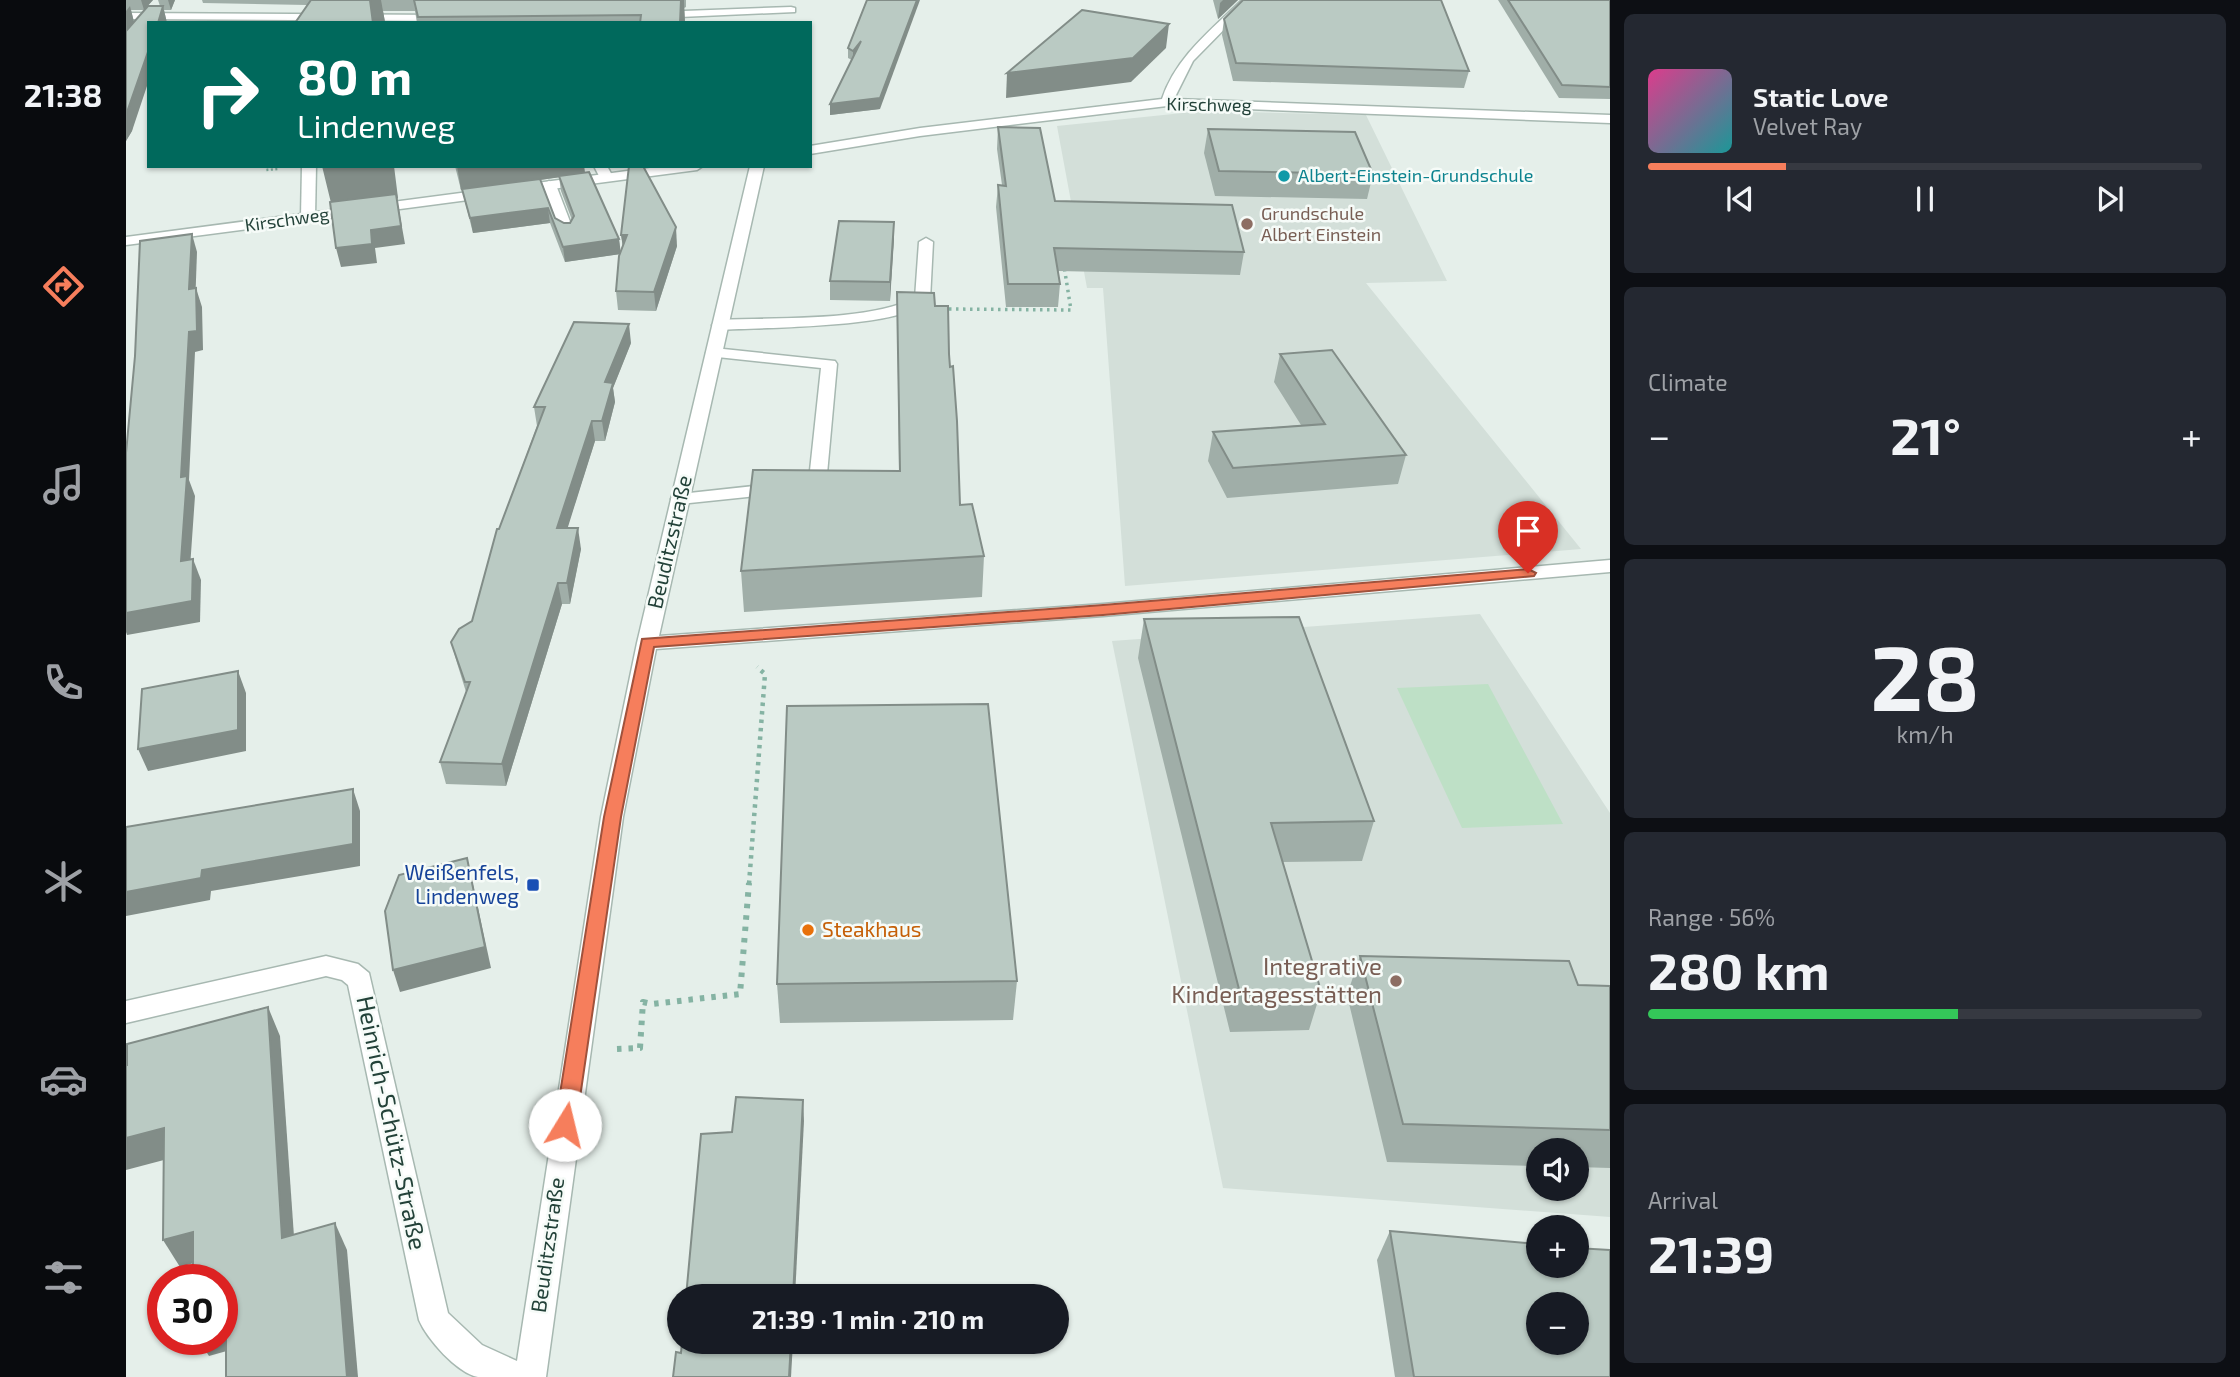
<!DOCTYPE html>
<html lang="en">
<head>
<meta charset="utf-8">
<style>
	body { margin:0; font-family:"Exo 2",sans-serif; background:#242831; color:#f1f3f6; height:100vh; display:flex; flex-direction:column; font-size:26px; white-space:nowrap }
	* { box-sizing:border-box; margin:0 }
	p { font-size:23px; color:#9ea1a6 }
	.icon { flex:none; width:38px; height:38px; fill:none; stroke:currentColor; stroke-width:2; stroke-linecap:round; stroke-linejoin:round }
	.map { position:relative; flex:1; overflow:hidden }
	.side { display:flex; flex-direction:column; gap:14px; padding:14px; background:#0d0f14; width:630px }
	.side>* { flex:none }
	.banner { position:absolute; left:21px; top:21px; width:665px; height:147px; border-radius:0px; box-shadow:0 2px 5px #0004; background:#00695c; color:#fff; overflow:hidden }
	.controls { position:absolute; left:1400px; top:1138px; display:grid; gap:14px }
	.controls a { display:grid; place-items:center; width:63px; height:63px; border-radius:50%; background:#171b24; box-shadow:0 2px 5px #0004; font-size:35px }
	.speed { position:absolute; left:21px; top:1264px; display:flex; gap:14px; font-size:35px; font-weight:700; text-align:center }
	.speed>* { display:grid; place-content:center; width:91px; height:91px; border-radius:50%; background:#171b24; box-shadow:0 2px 5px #0004; line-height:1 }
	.speed .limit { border:10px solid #d22; background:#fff; color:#111 }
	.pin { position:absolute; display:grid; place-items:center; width:60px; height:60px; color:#fff; margin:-72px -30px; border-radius:50% 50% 50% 0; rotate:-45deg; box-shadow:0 0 7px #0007 }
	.pin .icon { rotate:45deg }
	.me { position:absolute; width:77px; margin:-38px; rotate:9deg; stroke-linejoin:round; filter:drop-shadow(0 0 5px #0008) }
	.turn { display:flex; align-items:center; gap:24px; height:147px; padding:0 35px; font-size:32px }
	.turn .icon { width:91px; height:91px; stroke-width:2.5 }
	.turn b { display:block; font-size:49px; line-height:60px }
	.big { font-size:52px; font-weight:700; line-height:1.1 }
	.side .card { flex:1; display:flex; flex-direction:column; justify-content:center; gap:10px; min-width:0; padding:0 24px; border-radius:10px; background:#242831 }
	.side .dial { align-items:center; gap:0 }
	.dial b { font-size:91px; line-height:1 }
	.song { display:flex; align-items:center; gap:21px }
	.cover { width:84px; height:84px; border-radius:10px; background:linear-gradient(135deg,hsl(330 70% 55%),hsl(180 70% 35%)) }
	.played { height:7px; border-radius:4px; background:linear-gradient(90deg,#f67e5c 25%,#363941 25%) }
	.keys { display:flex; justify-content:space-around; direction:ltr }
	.heat { display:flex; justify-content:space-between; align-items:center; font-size:38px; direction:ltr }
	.charge { height:10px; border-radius:5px; background:linear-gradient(90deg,#34c759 56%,#363941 0) }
	.trip { position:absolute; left:541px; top:1284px; width:402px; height:70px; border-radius:35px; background:#171b24; box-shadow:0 2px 5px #0004; font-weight:700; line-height:70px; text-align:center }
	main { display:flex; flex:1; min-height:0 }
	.dock { display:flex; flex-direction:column; width:126px; justify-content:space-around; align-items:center; background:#090b0e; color:#9ea1a6 }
	.dock .icon { width:49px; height:49px }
	.dock .active { color:#f67e5c }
	.dock b { font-size:32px; color:#f1f3f6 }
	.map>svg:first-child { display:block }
</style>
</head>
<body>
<main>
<nav class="dock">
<b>21:38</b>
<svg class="icon active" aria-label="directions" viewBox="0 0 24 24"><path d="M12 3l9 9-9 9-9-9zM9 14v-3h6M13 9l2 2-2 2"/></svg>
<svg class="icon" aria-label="music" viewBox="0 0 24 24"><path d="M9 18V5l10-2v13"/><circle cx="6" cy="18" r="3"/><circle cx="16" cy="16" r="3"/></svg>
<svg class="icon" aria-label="phone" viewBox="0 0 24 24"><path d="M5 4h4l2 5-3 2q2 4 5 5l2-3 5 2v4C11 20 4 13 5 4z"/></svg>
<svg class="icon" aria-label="climate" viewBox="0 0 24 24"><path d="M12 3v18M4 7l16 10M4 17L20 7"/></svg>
<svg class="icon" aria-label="car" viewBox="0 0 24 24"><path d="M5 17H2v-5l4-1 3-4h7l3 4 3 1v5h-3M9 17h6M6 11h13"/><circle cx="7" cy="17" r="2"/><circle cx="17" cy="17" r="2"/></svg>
<svg class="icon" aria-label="filters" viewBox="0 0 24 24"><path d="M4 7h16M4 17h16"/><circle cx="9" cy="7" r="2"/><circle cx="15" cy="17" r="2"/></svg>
</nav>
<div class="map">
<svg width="1484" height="1377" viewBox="0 0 1484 1377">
	<rect width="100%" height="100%" fill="#e5efea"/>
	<g fill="#d3dfd9" fill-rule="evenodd">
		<path d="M1076 111 1240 115 1321 281 1240 283 1455 549 999 586 977 288H961L931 126Z"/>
		<path d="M1354 614 1484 813V1217L1097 1188 986 641ZM1412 1150H1451V1188H1412Z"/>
	</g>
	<path fill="#bee0c6" d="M1362 684 1437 824 1336 828 1271 688Z"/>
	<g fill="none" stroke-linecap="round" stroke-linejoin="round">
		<defs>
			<g id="lane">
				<path d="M176 166H190L189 217 182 221 175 217Z"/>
				<path d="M468 166H481L487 177 485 180H475Z"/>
				<path d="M423 181 430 185 448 232 446 235 441 236 434 232 416 185Z"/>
				<path d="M800 238 807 242 804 300C777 329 636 327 594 330L586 325 594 320C649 317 740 322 789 298L793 242Z"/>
				<path d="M588 348 709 361 711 364 700 485 697 489 554 504 548 503 545 499 548 495 554 494 683 480 695 368 582 356 580 353 582 350Z"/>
			</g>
			<g id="street">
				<path d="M1116 0H1127L1067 61 1048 99 1484 115V123L1041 106 794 136 684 154V146L794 128 1036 99C1050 57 1085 30 1116 0Z"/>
				<path d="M665 7 669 8V12L531 18 526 15 531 12Z"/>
				<path d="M0 13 317 15 322 18 317 21 0 19Z"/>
				<path d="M539 166H577L571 170 0 245V237Z"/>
				<path d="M624 166H638L533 636 977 604 1484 560V572L977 616 530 649 497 817 420 1377C399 1377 373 1377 352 1377 331 1373 301 1339 293 1320L222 985 216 980 200 976 0 1023V1001L200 956 232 964 243 973 322 1313 356 1345 391 1361 475 817 511 643Z"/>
			</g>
		</defs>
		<use href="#lane" stroke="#a7b8b1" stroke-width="3"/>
		<use href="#street" stroke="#a7b8b1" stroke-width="3"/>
		<path stroke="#85b3a3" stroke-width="2.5" stroke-dasharray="2 2.5" stroke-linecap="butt" d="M141 166 140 170 153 169"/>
		<path stroke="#85b3a3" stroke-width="3.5" stroke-dasharray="2.5 4.5" stroke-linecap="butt" d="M823 309 945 310 938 266"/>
		<path stroke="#85b3a3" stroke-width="4.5" stroke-dasharray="3.5 5" stroke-linecap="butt" d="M623 884 639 674 631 667"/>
		<path stroke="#85b3a3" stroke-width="6" stroke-dasharray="4.5 7" stroke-linecap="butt" d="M491 1049 514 1048 517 1002 526 1004 614 994 623 883"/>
		<use href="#lane" fill="#fff" fill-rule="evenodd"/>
		<use href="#street" fill="#fff" fill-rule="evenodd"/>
	</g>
	<g fill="#a0aea8" fill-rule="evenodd">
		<path d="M0 0H27L18 10H5L8 22 34 6 32 0H49L45 10H38L41 23H23L6 131 0 141Z"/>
		<path d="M76 0H560V7L558 8 559 23H291L289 11H257L259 22 181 5 77 3Z"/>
		<path d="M741 0 754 109 704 115V104L726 60 722 58V48Z"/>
		<path d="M1087 0H1112L1092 19Z"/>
		<path d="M1372 0H1484V99L1433 98Z"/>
		<path d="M1098 19 1343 71 1338 88 1107 81 1096 35Z"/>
		<path d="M872 127 929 201 1118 252 1114 275 932 271 934 284 932 307H880L870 207 872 185H876L871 149Z"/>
		<path d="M1082 129 1247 174 1241 199 1089 196 1078 153Z"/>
		<path d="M329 166H458L459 173 493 239 494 253 497 246 495 235 551 246 530 311 492 310 490 291 494 254 439 262 424 223 347 233 336 190H335ZM433 177 435 191 446 220 444 223H438L429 218 415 180Z"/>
		<path d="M768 222 764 301 704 300V281Z"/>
		<path d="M771 292 809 306 823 354 834 505 858 556 856 597 618 612 615 571 773 471Z"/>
		<path d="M505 343 487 388 489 402 479 441H469L441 528 455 549 444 604H436L380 786 320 784 314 762 340 692 331 663 325 642 346 621 373 529 411 426 408 407Z"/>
		<path d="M1154 354 1280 455 1272 484 1101 498 1082 461 1087 432 1175 425 1148 382Z"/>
		<path d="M1018 619 1248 821 1236 861 1157 862 1195 991 1183 1030 1104 1032 1012 658Z"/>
		<path d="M1234 956 1452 985 1484 986V1168L1451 1167V1150H1412V1166L1261 1162 1221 995Z"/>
		<path d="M891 981 887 1020 654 1023 651 984Z"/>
		<path d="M1264 1231 1484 1377H1269L1251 1260Z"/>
	</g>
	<g fill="#828d88">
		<path d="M15 0H27L18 10Z"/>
		<path d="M42 0H49L45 10Z"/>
		<path d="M244 0H255L259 22 247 23Z"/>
		<path d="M555 0H558L559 23H554Z"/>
		<path d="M791 0H794L754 109 704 115V104Z"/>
		<path d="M1097 0H1112L1092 19 1094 3Z"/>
		<path d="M4 6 8 22 0 33V11Z"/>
		<path d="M37 6 41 23H32Z"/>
		<path d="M1043 24 1040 48 1005 82 880 98 881 73Z"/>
		<path d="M735 41 727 61V51Z"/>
		<path d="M23 49V80L6 131 0 141V115Z"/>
		<path d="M196 166H268L272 198 271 199 279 244 249 248 251 263 215 267 210 248 206 207Z"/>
		<path d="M331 166H458L459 174 335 190Z"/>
		<path d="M422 208 424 223 347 233 344 218Z"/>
		<path d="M768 222V240L764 301V282Z"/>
		<path d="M550 227 551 246 530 311 528 292Z"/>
		<path d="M66 234 71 252 69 308 63 289Z"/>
		<path d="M495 235H501L498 254Z"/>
		<path d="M493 239 495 254 439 262 437 247Z"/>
		<path d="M70 288 76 307 77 350 69 352 63 480 69 496 63 582 55 561V477L63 332Z"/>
		<path d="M503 324 505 343 487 388 489 402 479 441 476 421 479 382Z"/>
		<path d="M466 421 469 441 435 549 431 528Z"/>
		<path d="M452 528 455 549 444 604 441 583Z"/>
		<path d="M67 559 75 580 74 622 1 635 0 632V613Z"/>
		<path d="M432 583 436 604 380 786 376 764Z"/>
		<path d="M112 671 120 693V751L22 771 12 749Z"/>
		<path d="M227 789 234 811V866L85 891 84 900 0 916V892L76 870Z"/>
		<path d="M341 858 346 880 365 968 274 992 267 970Z"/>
		<path d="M142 1007 154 1036 170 1265 156 1238Z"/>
		<path d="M677 1100 678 1121 669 1297H667Z"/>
		<path d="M38 1128 53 1156 0 1170V1138Z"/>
		<path d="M209 1223 221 1250 232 1377H221Z"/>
		<path d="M67 1232 82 1259 54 1267 37 1240Z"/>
		<path d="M100 1321 115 1347 83 1356 72 1339H96V1322Z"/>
		<path d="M665 1342H667L665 1377H663Z"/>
	</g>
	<g fill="#bacac3" stroke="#828d88" stroke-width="2" fill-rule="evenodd">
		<path d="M185 0H244L247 23H169Z"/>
		<path d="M288 0H555L554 23H514L515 15 292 17Z"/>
		<path d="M741 0H791L754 98 704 104 735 41 727 51 722 48Z"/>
		<path d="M1117 0H1315L1343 71 1110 63 1098 19Z"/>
		<path d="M1382 0H1484V87L1436 85Z"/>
		<path d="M22 6H37L32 23H23V49L0 115V31Z"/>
		<path d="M956 10 1043 24 1007 58 881 73Z"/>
		<path d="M872 127 914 128 929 201 1106 205 1118 252 928 248 934 284H882L872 185 880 186Z"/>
		<path d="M1082 129 1229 132 1247 174 1093 171Z"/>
		<path d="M503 166H517L550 227 528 292 490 291 493 256 501 235H495Z"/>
		<path d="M463 172 493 239 437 247 422 208 344 218 336 189 414 179 429 218 438 223H444L448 216 433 176Z"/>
		<path d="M270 194 275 226 245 230 246 244 210 248 204 202Z"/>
		<path d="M713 221 768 222 764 282 704 281Z"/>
		<path d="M66 234 63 289 70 288 71 331 63 332 55 477 61 476 55 561 67 559 66 601 0 613V453L9 356 14 241Z"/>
		<path d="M771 292 808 293 809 306H822L823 354 824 367 827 366 831 421 834 505 846 504 858 556 615 571 627 470 774 471Z"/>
		<path d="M448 322 503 324 479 382 487 383 476 421H466L431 528H452L441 583H432L376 764 314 762 344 682H339L325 642 333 629 346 621 371 529H373L419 407H408Z"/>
		<path d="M1206 350 1280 455 1107 468 1087 432 1199 424 1154 354Z"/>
		<path d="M1173 617 1248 821 1145 823 1195 991 1114 993 1018 619Z"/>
		<path d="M112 671V730L12 749 16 689Z"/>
		<path d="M862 704 891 981 651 984 661 706Z"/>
		<path d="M227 789V844L76 870 75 878 0 892V827Z"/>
		<path d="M341 858 359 947 267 970 259 911 273 875Z"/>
		<path d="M1234 956 1443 961 1452 985 1484 986V1130L1277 1124Z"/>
		<path d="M142 1007 156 1238 209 1223 221 1377H100V1321L96 1322V1279H67V1232L37 1240 38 1128 0 1138V1065H1V1044Z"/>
		<path d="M610 1097 677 1100 667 1297H560L575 1134 606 1132Z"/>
		<path d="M1264 1231 1412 1244V1265H1451V1248L1484 1250V1377H1288ZM1412 1304H1451V1342H1412Z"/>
		<path d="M556 1342H665L663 1377H547L550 1352 555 1353Z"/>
	</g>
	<path fill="#f67e5c" stroke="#a0523c" stroke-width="2" d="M1402 569 1410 573 1408 576 977 615 528 647 495 817 450 1125 447 1132 439 1134 432 1132 429 1125 478 817 516 639 977 605Z"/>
	<circle fill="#0f9aa8" stroke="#f6fbf8" stroke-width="2.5" cx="1158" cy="176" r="7"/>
	<g fill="#8d6e63" stroke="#f6fbf8" stroke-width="2.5">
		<circle cx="1121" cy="224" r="7"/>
		<circle cx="1270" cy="981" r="7"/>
	</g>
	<rect fill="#1a4fb4" stroke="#f6fbf8" stroke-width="2.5" x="400" y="878" width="14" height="14" rx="3.5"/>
	<circle fill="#e8710a" stroke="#f6fbf8" stroke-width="2.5" cx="682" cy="930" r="7"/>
	<g text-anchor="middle" stroke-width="5" stroke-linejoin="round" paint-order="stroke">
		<g font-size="18" fill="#234239" stroke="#f6fbf8">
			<text transform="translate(1083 105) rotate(1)" y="6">Kirschweg</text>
			<text transform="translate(161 220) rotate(-8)" y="6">Kirschweg</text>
		</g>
		<g font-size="18" fill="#0d838f" stroke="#f6fbf8" text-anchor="start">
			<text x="1172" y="182">Albert-Einstein-Grundschule</text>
		</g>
		<g font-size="18" fill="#785e54" stroke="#f6fbf8" text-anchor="start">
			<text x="1135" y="220">Grundschule<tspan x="1135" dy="21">Albert Einstein</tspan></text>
		</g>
		<g font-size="21" fill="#234239" stroke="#f6fbf8">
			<text transform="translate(544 542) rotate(-77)" y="7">Beuditzstraße</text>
			<text transform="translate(422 1245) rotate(-82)" y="7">Beuditzstraße</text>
		</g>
		<g font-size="21" fill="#164399" stroke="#f6fbf8" text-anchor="end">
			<text x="393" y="880">Weißenfels,<tspan x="393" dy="24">Lindenweg</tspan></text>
		</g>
		<g font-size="21" fill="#c56008" stroke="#f6fbf8" text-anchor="start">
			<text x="696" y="937">Steakhaus</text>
		</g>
		<g font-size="24" fill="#785e54" stroke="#f6fbf8" text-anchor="end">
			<text x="1256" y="975">Integrative<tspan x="1256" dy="28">Kindertagesstätten</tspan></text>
		</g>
		<g font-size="24" fill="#234239" stroke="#f6fbf8">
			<text transform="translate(265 1123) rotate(78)" y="8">Heinrich-Schütz-Straße</text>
		</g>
	</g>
</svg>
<div class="controls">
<a><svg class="icon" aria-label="sound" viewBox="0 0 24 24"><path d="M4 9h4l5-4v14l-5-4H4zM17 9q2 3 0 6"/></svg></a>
<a>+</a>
<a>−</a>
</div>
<div class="speed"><div class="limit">30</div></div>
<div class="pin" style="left:1402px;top:573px;background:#d93025"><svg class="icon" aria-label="arrive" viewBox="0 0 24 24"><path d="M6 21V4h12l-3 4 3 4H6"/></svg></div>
<svg class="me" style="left:439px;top:1125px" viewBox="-20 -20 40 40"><circle r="19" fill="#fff"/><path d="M0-13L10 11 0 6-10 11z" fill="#f67e5c"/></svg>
<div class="trip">21:39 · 1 min · 210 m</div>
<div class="banner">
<div class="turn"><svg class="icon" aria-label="right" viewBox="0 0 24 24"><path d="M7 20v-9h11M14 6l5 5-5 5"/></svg><div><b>80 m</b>Lindenweg</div></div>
</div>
</div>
<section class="side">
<div class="card">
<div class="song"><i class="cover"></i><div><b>Static Love</b><p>Velvet Ray</p></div></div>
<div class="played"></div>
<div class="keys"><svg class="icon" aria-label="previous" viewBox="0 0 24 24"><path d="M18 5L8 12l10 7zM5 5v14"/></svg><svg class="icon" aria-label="pause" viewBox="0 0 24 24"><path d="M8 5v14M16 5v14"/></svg><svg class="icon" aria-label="next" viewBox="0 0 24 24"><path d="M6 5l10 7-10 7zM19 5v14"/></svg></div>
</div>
<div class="card"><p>Climate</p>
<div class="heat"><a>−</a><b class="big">21°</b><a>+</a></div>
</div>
<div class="card dial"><b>28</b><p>km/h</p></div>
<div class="card"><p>Range · 56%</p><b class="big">280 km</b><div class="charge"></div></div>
<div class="card"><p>Arrival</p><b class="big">21:39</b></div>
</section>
</main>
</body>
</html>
